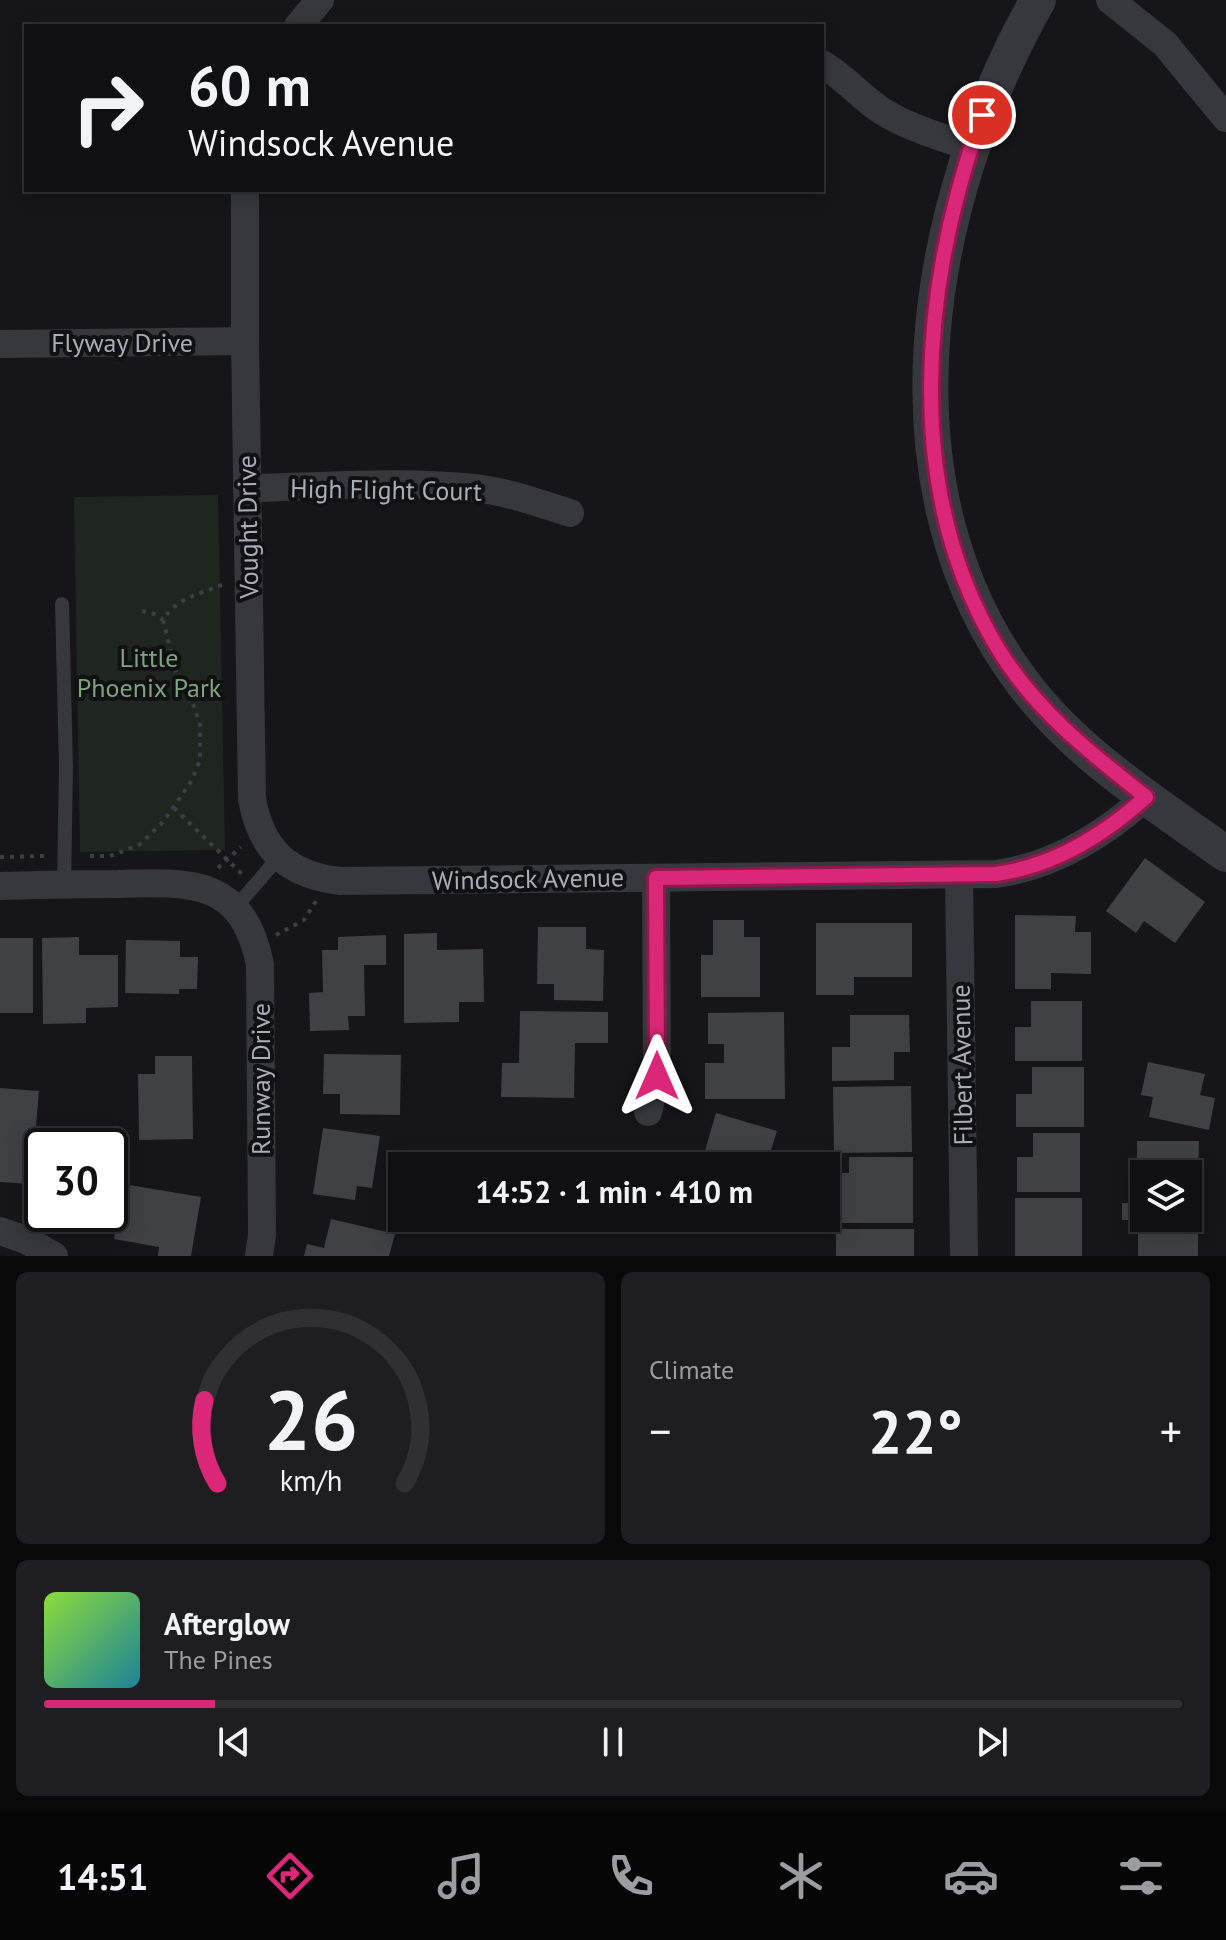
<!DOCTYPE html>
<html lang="en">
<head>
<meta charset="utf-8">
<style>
	body { margin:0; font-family:"PT Sans",sans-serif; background:#1e1e20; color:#f1f3f6; height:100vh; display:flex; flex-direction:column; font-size:30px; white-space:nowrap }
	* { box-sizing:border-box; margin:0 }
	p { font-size:26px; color:#9c9d9f }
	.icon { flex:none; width:44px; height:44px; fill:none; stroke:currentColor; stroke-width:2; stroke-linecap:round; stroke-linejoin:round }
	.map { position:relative; height:1256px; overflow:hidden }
	.panel { display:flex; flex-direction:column; gap:16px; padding:16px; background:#09090a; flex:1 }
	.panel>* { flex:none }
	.hud { position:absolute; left:24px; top:24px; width:800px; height:168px; border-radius:0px; box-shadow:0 4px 20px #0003,0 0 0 2px #303032; background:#101012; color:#f1f3f6; overflow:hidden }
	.buttons { position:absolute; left:1130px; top:1160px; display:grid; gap:16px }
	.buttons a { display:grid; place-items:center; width:72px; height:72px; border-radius:0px; background:#101012; box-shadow:0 4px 20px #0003,0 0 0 2px #303032; font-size:40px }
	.speed { position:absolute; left:24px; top:1128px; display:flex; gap:16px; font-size:40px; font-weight:700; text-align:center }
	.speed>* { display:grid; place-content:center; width:104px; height:104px; border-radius:50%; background:#101012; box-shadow:0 4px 20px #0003,0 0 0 2px #303032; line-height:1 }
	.speed .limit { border:4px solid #111; border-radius:12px; background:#fff; color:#111 }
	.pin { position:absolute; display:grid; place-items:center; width:68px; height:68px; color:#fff; margin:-34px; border:4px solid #fff; border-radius:50%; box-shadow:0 2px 8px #0007 }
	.me { position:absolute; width:88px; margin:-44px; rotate:0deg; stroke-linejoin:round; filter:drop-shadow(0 0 6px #0008) }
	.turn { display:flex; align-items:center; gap:28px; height:168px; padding:0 32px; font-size:36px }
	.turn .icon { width:104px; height:104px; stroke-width:2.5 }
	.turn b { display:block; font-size:56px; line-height:68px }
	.big { font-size:60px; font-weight:600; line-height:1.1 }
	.panel .widget { flex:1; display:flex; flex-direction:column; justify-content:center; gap:12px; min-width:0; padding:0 28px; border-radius:12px; background:#1e1e20 }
	.panel .dial { align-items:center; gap:0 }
	.dial svg { height:208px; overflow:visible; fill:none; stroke:#303032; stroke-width:7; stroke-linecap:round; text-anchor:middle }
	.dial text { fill:#f1f3f6; stroke:none }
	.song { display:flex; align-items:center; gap:24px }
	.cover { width:96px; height:96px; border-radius:12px; background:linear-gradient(135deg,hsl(90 70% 55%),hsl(190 70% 35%)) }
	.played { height:8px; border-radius:4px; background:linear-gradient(90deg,#db2777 15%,#303032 15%) }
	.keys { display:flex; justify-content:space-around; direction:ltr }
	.heat { display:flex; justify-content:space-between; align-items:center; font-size:44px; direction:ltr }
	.panel .tiles { flex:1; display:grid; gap:16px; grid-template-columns:1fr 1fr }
	.widget:last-child { grid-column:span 2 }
	.trip { position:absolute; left:388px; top:1152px; width:452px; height:80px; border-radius:0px; background:#101012; box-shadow:0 4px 20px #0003,0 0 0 2px #303032; font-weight:600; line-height:80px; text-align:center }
	.tab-bar { display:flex; height:128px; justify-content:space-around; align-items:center; background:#060607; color:#9c9d9f }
	.tab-bar .icon { width:56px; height:56px }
	.tab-bar .active { color:#db2777 }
	.tab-bar b { font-size:36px; color:#f1f3f6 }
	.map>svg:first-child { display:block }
</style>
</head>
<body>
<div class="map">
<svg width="1226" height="1256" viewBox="0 0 1226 1256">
	<rect width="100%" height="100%" fill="#161618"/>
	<path fill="#1e261f" d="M218 495 225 850 80 852 74 497Z"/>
	<g fill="#404145">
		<path d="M1145 858 1205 902 1175 943 1144 921 1136 933 1106 911Z"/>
		<path d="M1015 915 1076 916 1075 932H1091V974L1051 973V989H1015Z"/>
		<path d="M713 920H744V937H760V997H701V955H713Z"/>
		<path d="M816 923H912V977H854V995H816Z"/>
		<path d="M538 927H586V949L604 950 603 1001 554 1000V984H537Z"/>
		<path d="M437 933V950L483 949 484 1002H459V1022L404 1023V934Z"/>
		<path d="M386 935V965H364L365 1016H348L349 1030 310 1031 309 993 323 992 322 950H338V937Z"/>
		<path d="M79 937V955H118V1007L86 1008V1023L43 1024 42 938Z"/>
		<rect x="0" y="938" width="33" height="75"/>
		<path d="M126 940 180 941V957H198L197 989H179V994L125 993Z"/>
		<path d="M1031 1001H1082V1061H1015V1027H1031Z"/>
		<path d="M520 1011 608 1012V1043H575L574 1098 501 1097 502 1063H519Z"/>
		<path d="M784 1012 785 1099H705V1063H724V1044H708V1013Z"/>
		<path d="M850 1015H909L910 1052H894V1080L832 1081V1047H850Z"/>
		<path d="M324 1054 401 1055 400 1115 340 1114V1094H323Z"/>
		<path d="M155 1056H192L193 1139 139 1140 138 1074H155Z"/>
		<path d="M1148 1062 1205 1074 1200 1095 1215 1098 1209 1130 1149 1117 1153 1097 1141 1095Z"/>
		<path d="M1032 1067H1084V1127H1016V1094H1032Z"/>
		<path d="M911 1086 912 1152 834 1153 833 1087Z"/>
		<path d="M0 1088 39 1091 31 1184 0 1182Z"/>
		<path d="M716 1113 777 1131 766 1166H720L722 1159 704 1154Z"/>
		<path d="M47 1127 98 1137 97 1142 126 1148 109 1229 64 1220 66 1214H110V1146H43Z"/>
		<path d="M323 1128 380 1136 372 1188 357 1186 355 1200 313 1194Z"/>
		<path d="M1033 1133H1080V1192H1017V1157H1033Z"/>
		<path d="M1137 1141H1199L1198 1179H1188V1174H1144V1182H1137Z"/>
		<path d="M41 1156H42V1192L34 1190Z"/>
		<path d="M849 1157H913V1223H835V1173H849Z"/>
		<path d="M123 1184 201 1197 191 1256H158L159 1247 114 1239Z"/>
		<rect x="1015" y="1198" width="67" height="58"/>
		<path d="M1122 1203H1144V1218H1188V1203H1198V1256H1138V1220H1122Z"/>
		<path d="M331 1219 395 1234 389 1256H304L307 1244 324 1248Z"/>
		<rect x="836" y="1229" width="78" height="27"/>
	</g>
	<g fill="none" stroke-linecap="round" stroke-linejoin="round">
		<g stroke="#3d3f44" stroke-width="4" stroke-dasharray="4 6" stroke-linecap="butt">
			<path d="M142 611 154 614 163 620"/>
			<path d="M174 808 242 874"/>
			<path d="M90 856H110L139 845 161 824 173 808 192 780 200 760V725L194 706 176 672 163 620C177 597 201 594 224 584"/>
			<path d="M0 857 45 856"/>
			<path d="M218 868 241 847"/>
			<path d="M276 935 304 920 316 901"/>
		</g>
		<g stroke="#37383d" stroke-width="14">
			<path d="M62 604 66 767 64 885"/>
			<path d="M235 908 279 857"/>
		</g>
		<g stroke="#37383d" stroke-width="28">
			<path d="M1110 0 1165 44 1226 118"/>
			<path d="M298 26 320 0"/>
			<path d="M822 64C845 77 860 97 882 111 909 128 941 137 971 147"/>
			<path d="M245 190V341L252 799C261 850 288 875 340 881L996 874C1054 866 1103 836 1146 797"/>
			<path d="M0 344 245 341"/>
			<path d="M247 488C322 487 400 480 475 488 508 492 539 503 570 513"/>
			<path d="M959 875 964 1256"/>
			<path d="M0 886C39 885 79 884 118 884 191 882 242 878 260 964L262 1235 259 1256"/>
			<path d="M648 1112 657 1076 656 878"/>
			<path d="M0 1231 26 1240 54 1256"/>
		</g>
		<path stroke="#37383d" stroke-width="36" d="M1038 0C924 201 874 486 1023 683 1076 754 1155 803 1226 854"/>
	</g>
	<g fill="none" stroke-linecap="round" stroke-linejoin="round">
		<defs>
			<path id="route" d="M657 1076 656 878 996 874C1054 866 1103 836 1146 797 1090 753 1034 709 997 647 901 486 922 284 982 115"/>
		</defs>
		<use href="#route" stroke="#8e194d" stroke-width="20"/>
		<use href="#route" stroke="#db2777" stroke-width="14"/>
	</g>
	<g text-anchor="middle" stroke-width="8" stroke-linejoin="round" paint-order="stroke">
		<g font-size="26" fill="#a8adb8" stroke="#111113">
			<text x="122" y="352">Flyway Drive</text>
			<text transform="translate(386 490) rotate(1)" y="9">High Flight Court</text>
			<text transform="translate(248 527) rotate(-91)" y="9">Vought Drive</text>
			<text transform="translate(528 879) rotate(-1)" y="9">Windsock Avenue</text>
			<text transform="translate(962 1065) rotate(-91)" y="9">Filbert Avenue</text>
			<text transform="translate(261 1079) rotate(-90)" y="9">Runway Drive</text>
		</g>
		<g font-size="26" fill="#7fa381" stroke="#111113">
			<text x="149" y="667">Little<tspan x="149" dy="30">Phoenix Park</tspan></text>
		</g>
	</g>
</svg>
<div class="buttons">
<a><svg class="icon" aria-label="layers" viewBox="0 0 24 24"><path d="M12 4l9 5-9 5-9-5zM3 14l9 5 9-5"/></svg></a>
</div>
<div class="speed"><div class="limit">30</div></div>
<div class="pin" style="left:982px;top:115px;background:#d93025"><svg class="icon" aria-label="arrive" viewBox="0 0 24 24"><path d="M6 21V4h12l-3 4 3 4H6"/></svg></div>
<svg class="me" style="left:657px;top:1076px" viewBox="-20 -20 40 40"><path d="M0-17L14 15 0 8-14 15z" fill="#db2777" stroke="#fff" stroke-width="4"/></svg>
<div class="trip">14:52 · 1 min · 410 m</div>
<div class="hud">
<div class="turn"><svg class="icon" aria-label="right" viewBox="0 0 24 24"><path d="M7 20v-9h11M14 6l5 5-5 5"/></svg><div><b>60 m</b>Windsock Avenue</div></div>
</div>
</div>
<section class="panel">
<div class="tiles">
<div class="widget dial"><svg viewBox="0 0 100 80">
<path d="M14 69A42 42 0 1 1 86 69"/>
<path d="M14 69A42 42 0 0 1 9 37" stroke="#db2777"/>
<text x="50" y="56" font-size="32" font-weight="700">26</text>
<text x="50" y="72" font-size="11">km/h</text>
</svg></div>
<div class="widget"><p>Climate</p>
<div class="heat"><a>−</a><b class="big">22°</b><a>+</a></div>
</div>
<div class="widget">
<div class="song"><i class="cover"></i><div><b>Afterglow</b><p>The Pines</p></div></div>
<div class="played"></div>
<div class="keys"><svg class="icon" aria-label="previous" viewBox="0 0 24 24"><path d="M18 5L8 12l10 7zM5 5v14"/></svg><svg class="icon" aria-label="pause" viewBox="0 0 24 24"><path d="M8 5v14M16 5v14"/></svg><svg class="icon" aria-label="next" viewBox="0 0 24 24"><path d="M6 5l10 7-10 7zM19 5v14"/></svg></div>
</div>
</div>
</section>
<nav class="tab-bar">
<b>14:51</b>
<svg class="icon active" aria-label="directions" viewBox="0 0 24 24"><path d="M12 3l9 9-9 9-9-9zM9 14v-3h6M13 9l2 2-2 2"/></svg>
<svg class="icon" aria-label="music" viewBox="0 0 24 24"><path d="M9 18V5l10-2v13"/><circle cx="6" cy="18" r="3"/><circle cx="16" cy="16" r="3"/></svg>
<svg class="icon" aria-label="phone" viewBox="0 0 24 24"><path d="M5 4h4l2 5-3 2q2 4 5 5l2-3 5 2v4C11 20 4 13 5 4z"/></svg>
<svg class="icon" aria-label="climate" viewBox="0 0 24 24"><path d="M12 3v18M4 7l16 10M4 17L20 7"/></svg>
<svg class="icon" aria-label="car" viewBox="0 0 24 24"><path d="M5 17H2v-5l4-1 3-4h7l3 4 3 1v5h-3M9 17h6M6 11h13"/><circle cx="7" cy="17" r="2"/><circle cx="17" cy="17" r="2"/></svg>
<svg class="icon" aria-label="filters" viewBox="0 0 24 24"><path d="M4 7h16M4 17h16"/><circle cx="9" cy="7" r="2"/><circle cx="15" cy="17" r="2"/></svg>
</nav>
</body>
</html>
